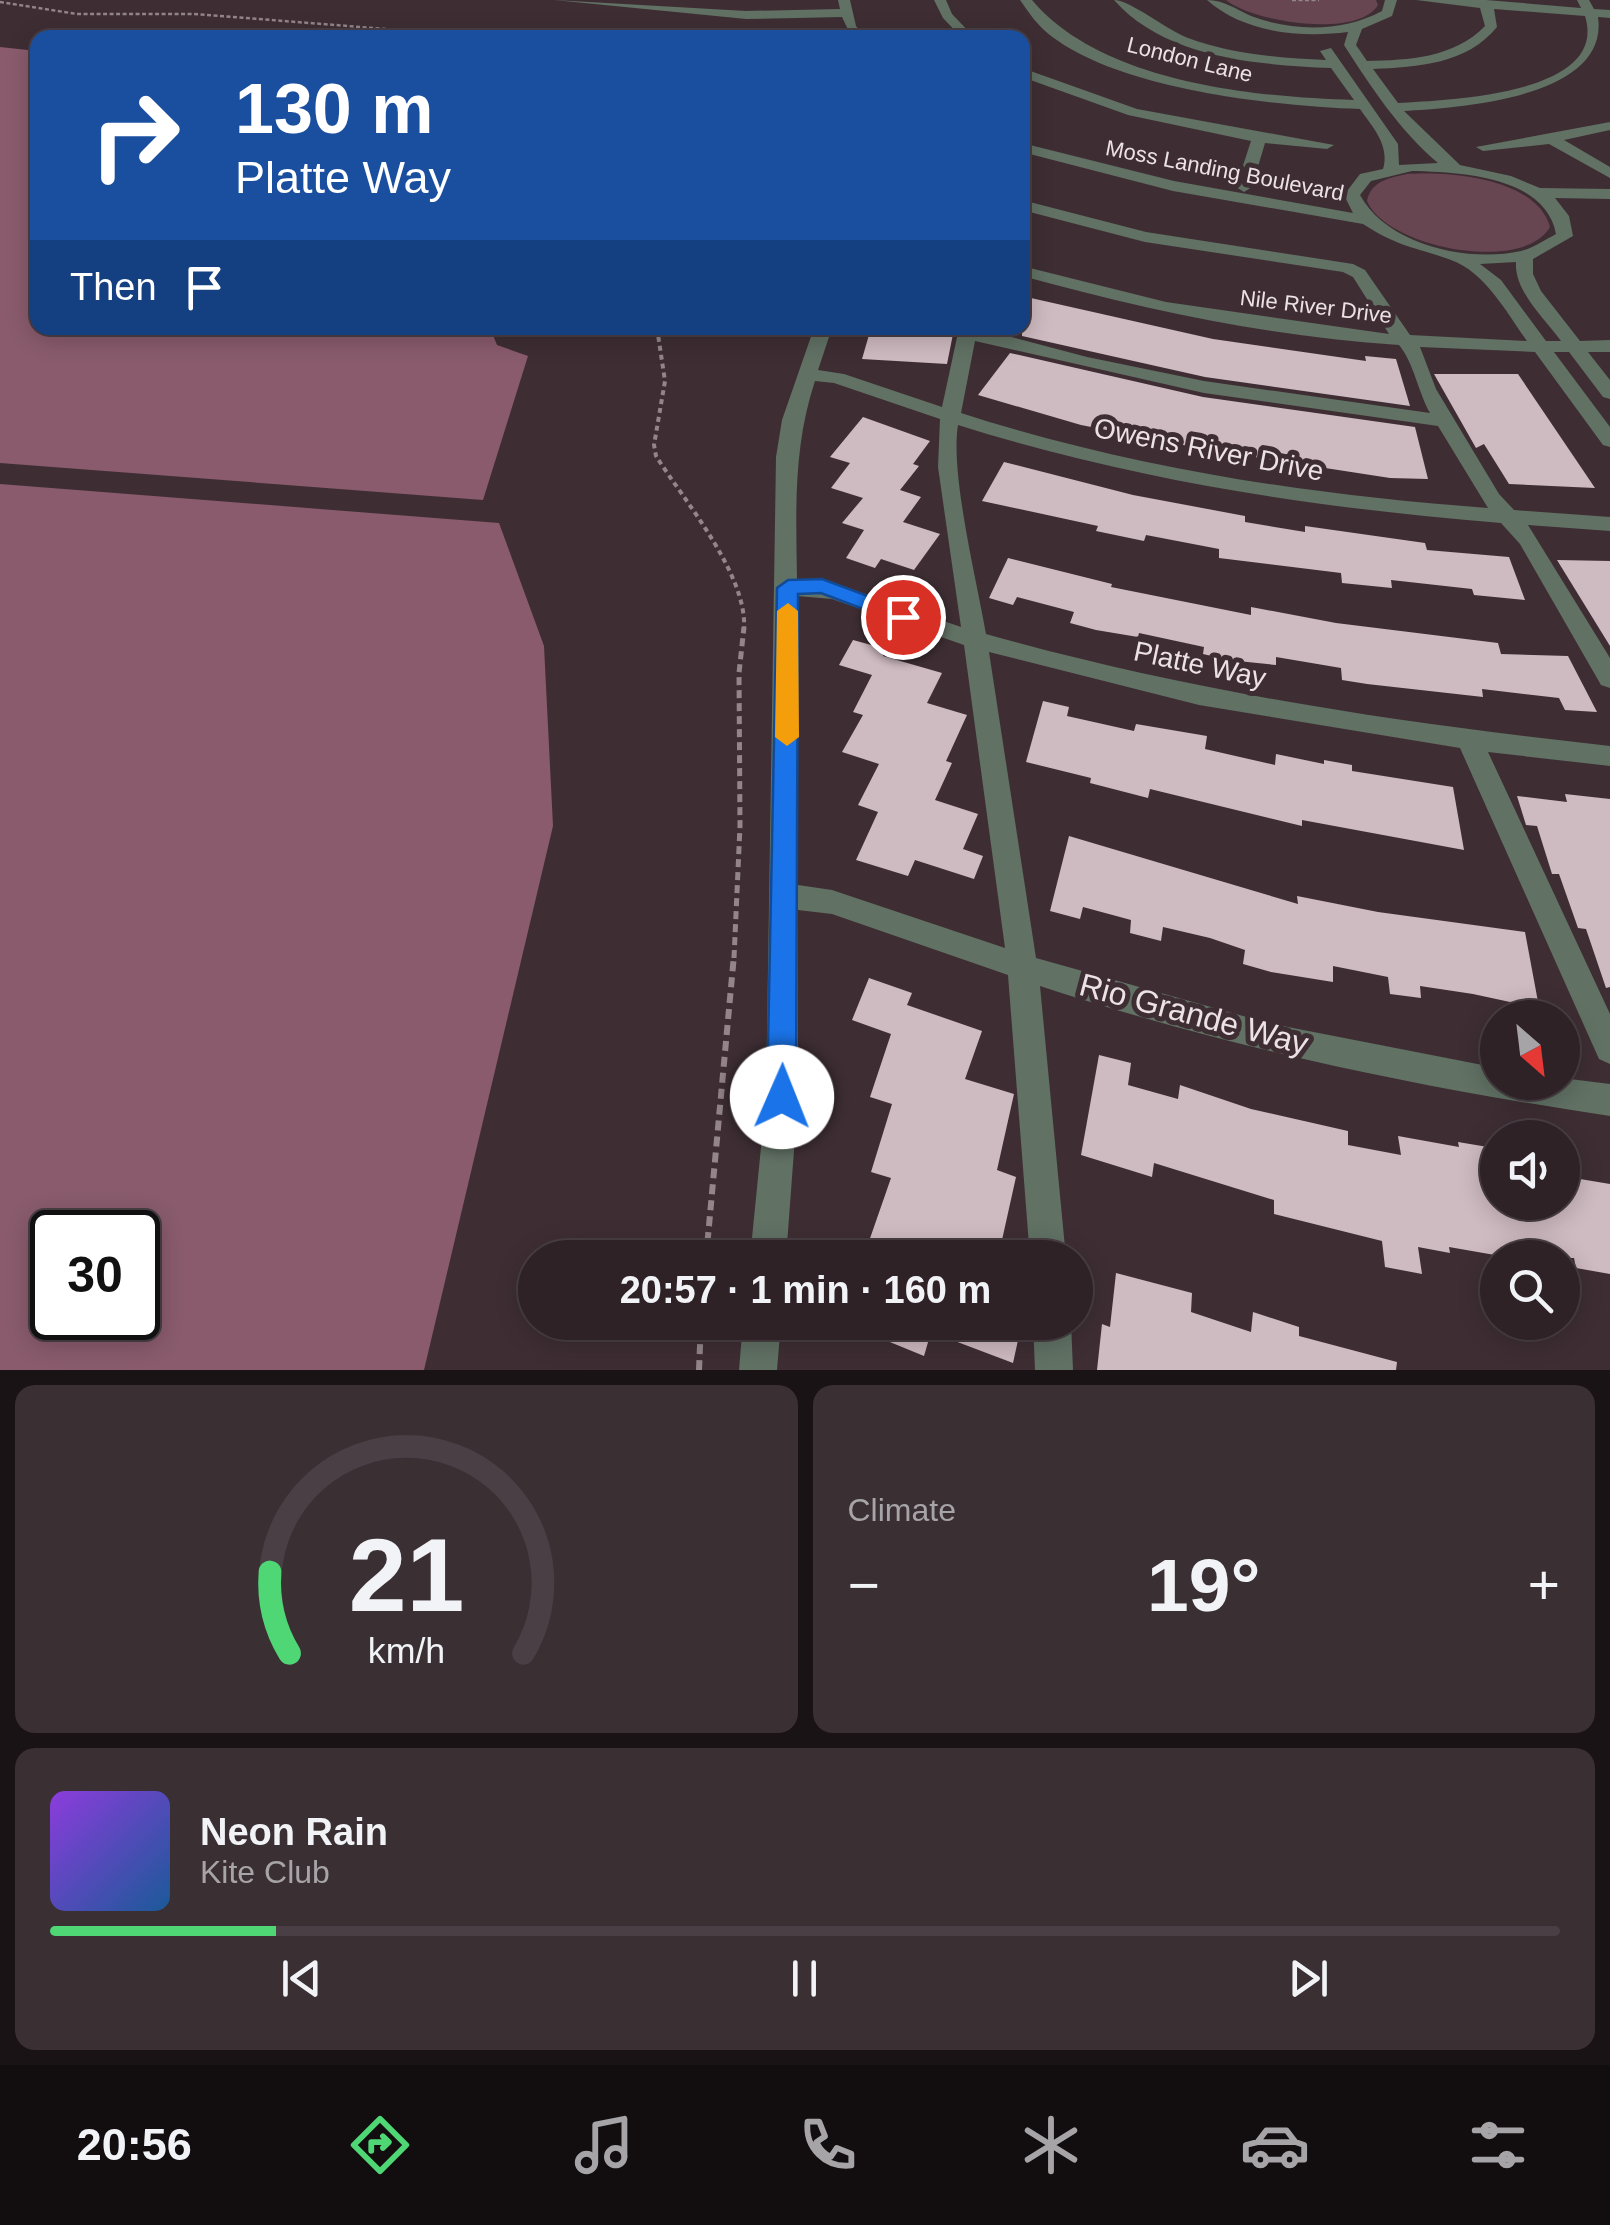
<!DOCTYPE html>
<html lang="en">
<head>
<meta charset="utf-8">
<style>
	body { margin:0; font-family:Helvetica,sans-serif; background:#3a2f33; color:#f1f3f6; height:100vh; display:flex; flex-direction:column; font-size:38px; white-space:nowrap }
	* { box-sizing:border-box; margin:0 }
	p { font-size:32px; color:#a7a4a7 }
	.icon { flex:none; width:55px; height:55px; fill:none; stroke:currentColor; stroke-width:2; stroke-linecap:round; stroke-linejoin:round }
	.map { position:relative; height:1370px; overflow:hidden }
	.details { display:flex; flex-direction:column; gap:15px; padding:15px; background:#191315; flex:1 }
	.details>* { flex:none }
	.hud { position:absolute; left:30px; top:30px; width:1000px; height:305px; border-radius:20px; box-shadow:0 5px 25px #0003,0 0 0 2px #493f44; background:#1a4fa0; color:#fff; overflow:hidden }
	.needle { width:65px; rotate:152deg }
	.tools { position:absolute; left:1480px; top:1000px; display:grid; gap:20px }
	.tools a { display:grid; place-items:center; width:100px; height:100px; border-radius:50%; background:#2e2227; box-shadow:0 5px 25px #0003,0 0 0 2px #493f44; font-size:50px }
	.speed { position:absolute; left:30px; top:1210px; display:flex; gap:20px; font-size:50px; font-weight:700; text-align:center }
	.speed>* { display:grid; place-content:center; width:130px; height:130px; border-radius:50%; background:#2e2227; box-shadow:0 5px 25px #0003,0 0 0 2px #493f44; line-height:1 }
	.speed .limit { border:5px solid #111; border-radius:15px; background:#fff; color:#111 }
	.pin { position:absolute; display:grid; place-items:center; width:85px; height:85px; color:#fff; margin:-42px; border:5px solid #fff; border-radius:50%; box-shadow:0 2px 10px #0007 }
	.me { position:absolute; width:110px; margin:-55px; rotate:1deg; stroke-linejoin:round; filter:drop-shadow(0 0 8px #0008) }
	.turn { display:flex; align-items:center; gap:35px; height:210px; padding:0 40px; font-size:45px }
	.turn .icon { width:130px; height:130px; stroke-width:2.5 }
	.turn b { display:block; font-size:70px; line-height:85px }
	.then { display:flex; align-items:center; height:95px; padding:0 40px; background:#0003; gap:20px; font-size:38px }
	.big { font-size:75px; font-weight:800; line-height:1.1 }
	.details .card { flex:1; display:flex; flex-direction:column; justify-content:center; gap:15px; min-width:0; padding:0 35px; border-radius:20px; background:#3a2f33 }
	.details .dial { align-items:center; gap:0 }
	.dial svg { height:260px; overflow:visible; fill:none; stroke:#493f44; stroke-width:7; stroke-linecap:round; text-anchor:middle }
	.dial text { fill:#f1f3f6; stroke:none }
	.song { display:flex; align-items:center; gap:30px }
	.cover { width:120px; height:120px; border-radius:15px; background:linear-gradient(135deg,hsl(270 70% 55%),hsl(210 70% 35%)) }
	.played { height:10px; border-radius:5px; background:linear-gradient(90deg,#4fd675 15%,#493f44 15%) }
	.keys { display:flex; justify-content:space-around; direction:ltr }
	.heat { display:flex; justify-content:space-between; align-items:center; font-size:55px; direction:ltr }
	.details .tiles { flex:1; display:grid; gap:15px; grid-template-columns:1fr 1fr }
	.card:last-child { grid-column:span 2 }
	.trip { position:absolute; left:518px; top:1240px; width:575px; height:100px; border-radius:50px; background:#2e2227; box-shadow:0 5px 25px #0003,0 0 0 2px #493f44; font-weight:800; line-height:100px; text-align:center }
	.dock { display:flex; height:160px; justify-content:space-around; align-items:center; background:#120e10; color:#a7a4a7 }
	.dock .icon { width:70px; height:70px }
	.dock .on { color:#4fd675 }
	.dock b { font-size:45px; color:#f1f3f6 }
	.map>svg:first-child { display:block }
</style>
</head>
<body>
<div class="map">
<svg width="1610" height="1370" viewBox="0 0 1610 1370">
	<rect width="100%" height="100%" fill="#3e2e34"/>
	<g fill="#674652">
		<path d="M1226 0H1376L1378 5C1358 39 1252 22 1226 0Z"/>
		<path d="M1407 174C1449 171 1537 178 1550 227 1523 274 1387 248 1367 201 1371 181 1389 178 1407 174Z"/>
	</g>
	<g fill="#895b6d" fill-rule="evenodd">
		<path d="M0 47 37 51 38 328H490L497 345 528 356 483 500 0 463Z"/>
		<path d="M0 484 499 523 544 646 553 826 424 1370H0ZM52 1232H138V1318H52Z"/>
	</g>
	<g fill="#cebac1">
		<path d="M1022 296 1213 339 1366 361 1365 356 1396 359 1410 406 1205 377 1022 336Z"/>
		<path d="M871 328 953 334 947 364 862 359Z"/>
		<path d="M1010 353 1203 397 1415 427 1428 479 1390 478 1209 450 1081 425 978 395Z"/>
		<path d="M1434 374H1518L1595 488 1509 484 1484 444 1476 448Z"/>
		<path d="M863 417 930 441 913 464 919 466 900 490 921 497 903 522 940 534 914 570 881 559 875 568 846 558 864 530 842 523 863 498 831 488 850 463 830 457Z"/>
		<path d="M1004 462 1133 495 1245 516V522L1305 532V526L1425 543 1427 550 1509 557 1525 600 1474 595 1472 589 1391 580 1392 588 1342 583 1341 573 1219 558V549L1146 535 1144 541 1096 531 1098 526 982 501Z"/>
		<path d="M1008 558 1112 584 1111 587 1251 615V607L1336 623 1498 643 1501 654 1568 656 1597 712 1565 710 1559 698 1482 689 1483 697 1367 684 1342 680 1341 668 1276 657V665L1228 660 1203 654 1204 647 1139 633 1138 637 1096 630 1070 623 1074 612 1017 597 1013 605 989 598Z"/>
		<path d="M1557 560 1610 561V646Z"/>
		<path d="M853 640 886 649 883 656 942 673 927 703 967 715 946 761 952 763 935 800 978 814 963 849 983 856 974 879 915 860 908 876 856 860 878 812 858 805 879 764 842 752 863 715 853 712 872 675 839 665Z"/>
		<path d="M1043 701 1069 707 1067 716 1134 731 1136 724 1207 736 1205 749 1275 765 1276 754 1324 764V760L1352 765V771L1453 787 1464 850 1302 820V826L1150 789 1148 798 1090 783 1091 778 1026 762Z"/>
		<path d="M1565 794 1610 799V987L1606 988 1586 929 1578 928 1559 874H1552L1537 826 1526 825 1517 796 1567 802Z"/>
		<path d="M1069 836 1298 904 1297 896 1378 912 1525 932 1541 1018H1513L1510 1002 1473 994 1420 986 1421 998 1390 994 1388 977 1333 966V982L1271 972 1243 964 1245 950 1210 938 1163 927 1161 941 1130 933 1131 920 1083 907 1080 919 1050 911Z"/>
		<path d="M869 978 912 993 907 1005 982 1031 965 1079 1014 1094 997 1170 1016 1177 998 1258H895L867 1247 891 1178 871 1172 892 1104 870 1097 891 1034 852 1020Z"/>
		<path d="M1099 1055 1131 1063 1128 1085 1178 1099 1180 1085 1251 1109 1348 1131V1145L1401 1155 1398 1136 1459 1147 1458 1142 1494 1148 1498 1202H1562V1176L1610 1184V1274L1576 1268 1574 1258H1512L1449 1247 1450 1253 1418 1247 1422 1274 1385 1267 1382 1241 1274 1214V1200L1154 1163 1152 1177 1081 1155Z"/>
		<path d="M1116 1273 1192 1293 1191 1312 1251 1332 1253 1312 1299 1327V1336L1397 1362 1396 1370H1097L1102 1324 1110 1327Z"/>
		<path d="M841 1322H1022L1013 1363 931 1332 924 1356Z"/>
	</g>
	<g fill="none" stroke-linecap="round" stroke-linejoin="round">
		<g stroke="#93858a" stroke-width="2.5" stroke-dasharray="4 2.5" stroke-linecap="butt">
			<path d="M1292 0H1319"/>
			<path d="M0 2 77 14H194L502 38"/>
		</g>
		<path stroke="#93858a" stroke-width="4" stroke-dasharray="5 4" stroke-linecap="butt" d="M657 328 665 381 654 445 656 456C685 502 748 575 744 630"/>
		<path stroke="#93858a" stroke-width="5" stroke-dasharray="8 5" stroke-linecap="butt" d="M734 958 740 826 739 673 744 627"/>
		<g stroke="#93858a" stroke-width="6" stroke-dasharray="10 6" stroke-linecap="butt">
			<path d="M706 1258 734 955"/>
			<path d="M699 1370 701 1322"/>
		</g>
		<g fill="#617164" fill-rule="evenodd">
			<path d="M554 0 746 11 840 9 838 0H850L856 26 865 38H852L842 17 746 19Z"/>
			<path d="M934 0H946L952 14 975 38H962L943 18Z"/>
			<path d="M1020 0H1032C1101 82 1252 97 1354 100L1331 68C1258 65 1165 58 1114 0 1130 0 1167 30 1188 38 1231 54 1280 58 1326 60L1320 51 1331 48 1398 144 1399 165 1438 163C1399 130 1371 87 1344 45L1348 32C1301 38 1244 33 1207 0 1224 0 1235 9 1251 16 1293 32 1343 32 1382 11L1385 0H1397L1392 16 1362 29 1356 45 1367 61C1409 60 1454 58 1485 26L1480 8 1416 0H1486L1581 8 1577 0H1589L1594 9 1610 10V18L1598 17C1610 100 1452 108 1404 111L1460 165 1511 176 1540 188 1610 189V199L1555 198 1569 216 1573 236 1533 259V274L1541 291 1580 341 1610 340V352H1588L1610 380V399L1603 397 1569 352H1554L1610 427V447L1603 445 1535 352 1420 347 1436 389 1499 494 1514 510 1610 517V531L1528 525 1610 658V688L1601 685 1520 544 1501 523C1317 508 1135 481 958 425 950 474 977 581 986 634 1191 692 1399 723 1610 746V766L1488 752 1610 1014V1064L1599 1059 1460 748 1199 705 989 652 1036 958 1268 1023 1498 1068V1082H1562V1078L1610 1084V1116C1416 1087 1226 1047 1040 986L1066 1258H1030L1008 975 832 914 798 910V1097L786 1258H750L766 1097 776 457 782 420 814 328H832L818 370 844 374 942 407 959 328H977L1087 357 1204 381 1430 413C1418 392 1414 363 1399 345 1271 337 1146 310 1022 276V266L1166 302 1389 334 1353 277 1343 272 1145 242 1022 210V200L1146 232 1353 264 1365 270 1410 335 1527 341C1507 313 1485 272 1451 260 1415 247 1398 247 1363 224L1173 191 1022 152V143L1174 181 1353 213 1344 195 1360 174 1383 169C1390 145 1373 128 1360 109 1273 106 1110 89 1044 30 1035 22 1027 10 1020 0ZM1494 9 1585 16C1610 96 1444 100 1398 103L1373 69C1418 67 1467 64 1497 27ZM1412 171C1460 172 1545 176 1556 234 1545 240 1533 248 1521 251 1468 263 1387 245 1360 195L1371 181ZM1516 262C1514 291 1544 318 1561 341H1546L1501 280 1480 264ZM975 341 1204 393 1438 426 1488 508C1309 495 1132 468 961 413ZM815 381 834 383 940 419 938 467 961 627 842 586 797 580C796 511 793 447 815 381ZM797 596 832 599 964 645 1005 948 832 890 798 885Z"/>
			<path d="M1022 68 1137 109 1334 145 1327 149 1265 143 1252 187 1244 192 1236 187 1251 141 1128 115 1022 77Z"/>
			<path d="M1610 122V130L1564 140 1610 167V178L1549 144 1483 151 1476 147Z"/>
			<path d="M743 1322H781L777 1370H739Z"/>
			<path d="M1033 1322H1071L1073 1370H1035Z"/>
		</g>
	</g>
	<path fill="#1a73e8" stroke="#114b97" stroke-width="2.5" d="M822 579 911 612 914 617 903 624 821 593 798 594 796 1097 792 1107 782 1111 771 1107 767 1097 777 588 788 580Z"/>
	<path fill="#f59e0b" d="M788 603 798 611 799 737 787 746 775 737 777 611Z"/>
	<g text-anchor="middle" stroke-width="10" stroke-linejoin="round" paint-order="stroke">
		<g font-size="22" fill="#ece1e5" stroke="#3e2e34">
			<text transform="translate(1190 59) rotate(14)" y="8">London Lane</text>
			<text transform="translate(1225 170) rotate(11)" y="8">Moss Landing Boulevard</text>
			<text transform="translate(1316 306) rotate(7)" y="8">Nile River Drive</text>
		</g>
		<g font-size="28" fill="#ece1e5" stroke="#3e2e34">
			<text transform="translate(1209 449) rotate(11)" y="10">Owens River Drive</text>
			<text transform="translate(1200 664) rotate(12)" y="10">Platte Way</text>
		</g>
		<g font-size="32" fill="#ece1e5" stroke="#3e2e34">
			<text transform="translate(1194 1014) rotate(15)" y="11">Rio Grande Way</text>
		</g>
	</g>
</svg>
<div class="tools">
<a><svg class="needle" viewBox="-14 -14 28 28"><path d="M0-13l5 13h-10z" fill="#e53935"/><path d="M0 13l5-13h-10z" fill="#a7a4a7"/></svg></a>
<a><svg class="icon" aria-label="sound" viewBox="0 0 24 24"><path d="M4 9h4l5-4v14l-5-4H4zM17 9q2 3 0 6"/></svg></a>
<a><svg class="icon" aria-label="search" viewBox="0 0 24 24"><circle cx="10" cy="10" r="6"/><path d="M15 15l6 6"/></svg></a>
</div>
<div class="speed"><div class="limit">30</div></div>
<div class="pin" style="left:903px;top:617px;background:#d93025"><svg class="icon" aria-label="arrive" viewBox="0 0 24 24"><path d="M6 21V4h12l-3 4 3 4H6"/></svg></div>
<svg class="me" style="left:782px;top:1097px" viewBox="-20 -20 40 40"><circle r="19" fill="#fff"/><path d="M0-13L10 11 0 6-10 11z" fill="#1a73e8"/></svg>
<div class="trip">20:57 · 1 min · 160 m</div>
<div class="hud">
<div class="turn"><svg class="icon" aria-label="right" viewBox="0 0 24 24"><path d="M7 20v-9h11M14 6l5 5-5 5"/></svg><div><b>130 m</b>Platte Way</div></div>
<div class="then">Then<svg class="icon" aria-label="arrive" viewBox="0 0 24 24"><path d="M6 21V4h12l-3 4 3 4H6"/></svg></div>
</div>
</div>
<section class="details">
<div class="tiles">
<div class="card dial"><svg viewBox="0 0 100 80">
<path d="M14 69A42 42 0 1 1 86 69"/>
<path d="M14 69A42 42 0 0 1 8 44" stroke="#4fd675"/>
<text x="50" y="56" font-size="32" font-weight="700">21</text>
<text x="50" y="72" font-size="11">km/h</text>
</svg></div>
<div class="card"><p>Climate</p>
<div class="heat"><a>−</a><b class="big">19°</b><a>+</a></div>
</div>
<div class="card">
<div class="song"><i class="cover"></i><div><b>Neon Rain</b><p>Kite Club</p></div></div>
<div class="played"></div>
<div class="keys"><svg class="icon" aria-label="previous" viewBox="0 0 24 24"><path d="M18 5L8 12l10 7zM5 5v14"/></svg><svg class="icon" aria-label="pause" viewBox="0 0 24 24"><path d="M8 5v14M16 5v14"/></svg><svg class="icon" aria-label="next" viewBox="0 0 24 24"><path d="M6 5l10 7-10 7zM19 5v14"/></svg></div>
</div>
</div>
</section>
<nav class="dock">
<b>20:56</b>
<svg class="icon on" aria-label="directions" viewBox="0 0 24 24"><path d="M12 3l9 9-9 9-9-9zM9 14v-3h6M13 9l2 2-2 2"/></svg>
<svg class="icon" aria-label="music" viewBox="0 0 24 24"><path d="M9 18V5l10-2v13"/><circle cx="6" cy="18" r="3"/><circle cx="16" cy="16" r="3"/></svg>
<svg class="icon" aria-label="phone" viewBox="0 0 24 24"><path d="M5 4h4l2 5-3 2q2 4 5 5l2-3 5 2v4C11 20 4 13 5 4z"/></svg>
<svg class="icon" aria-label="climate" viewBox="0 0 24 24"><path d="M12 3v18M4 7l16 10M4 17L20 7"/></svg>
<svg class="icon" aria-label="car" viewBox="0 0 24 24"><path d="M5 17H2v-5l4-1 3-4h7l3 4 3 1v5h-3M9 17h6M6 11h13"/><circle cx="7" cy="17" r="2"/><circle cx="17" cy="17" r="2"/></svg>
<svg class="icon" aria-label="filters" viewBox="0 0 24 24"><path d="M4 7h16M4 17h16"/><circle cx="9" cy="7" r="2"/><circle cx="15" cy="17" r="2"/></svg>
</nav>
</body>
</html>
